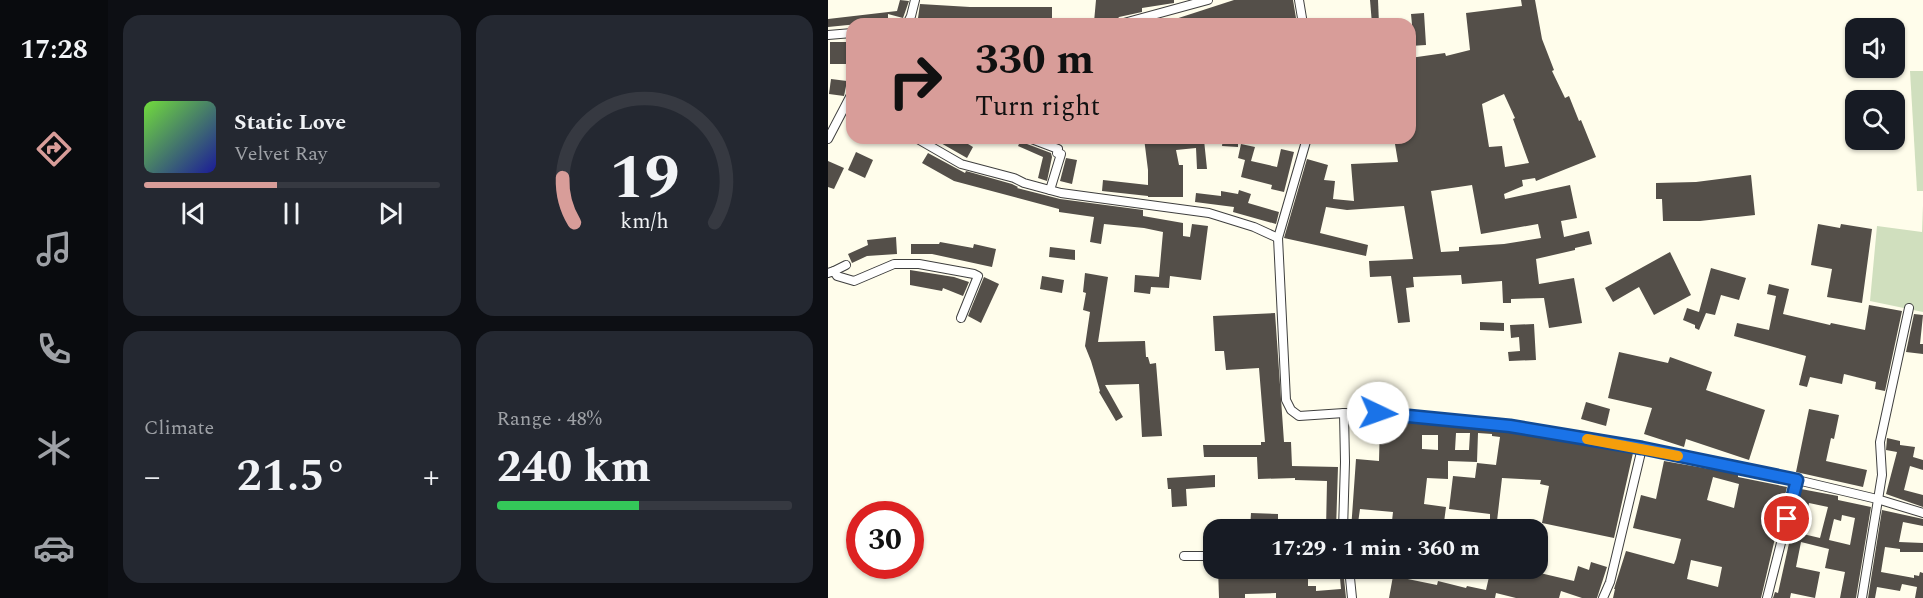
<!DOCTYPE html>
<html lang="en">
<head>
<meta charset="utf-8">
<style>
	body { margin:0; font-family:Spectral,serif; background:#242831; color:#f1f3f6; height:100vh; display:flex; flex-direction:column; font-size:22px; white-space:nowrap }
	* { box-sizing:border-box; margin:0 }
	p { font-size:20px; color:#9ea1a6 }
	.icon { flex:none; width:33px; height:33px; fill:none; stroke:currentColor; stroke-width:2; stroke-linecap:round; stroke-linejoin:round }
	.map { position:relative; flex:1; overflow:hidden }
	.side { display:flex; flex-direction:column; gap:15px; padding:15px; background:#0d0f14; width:720px }
	.side>* { flex:none }
	.hud { position:absolute; left:18px; top:18px; width:570px; height:126px; border-radius:18px; box-shadow:0 2px 4px #0004; background:#d89d99; color:#111; overflow:hidden }
	.controls { position:absolute; left:1017px; top:18px; display:grid; gap:12px }
	.controls a { display:grid; place-items:center; width:60px; height:60px; border-radius:12px; background:#171b24; box-shadow:0 2px 4px #0004; font-size:30px }
	.speed { position:absolute; left:18px; top:501px; display:flex; gap:12px; font-size:30px; font-weight:700; text-align:center }
	.speed>* { display:grid; place-content:center; width:78px; height:78px; border-radius:50%; background:#171b24; box-shadow:0 2px 4px #0004; line-height:1 }
	.speed .limit { border:9px solid #d22; background:#fff; color:#111 }
	.pin { position:absolute; display:grid; place-items:center; width:51px; height:51px; color:#fff; margin:-26px; border:3px solid #fff; border-radius:50%; box-shadow:0 2px 6px #0007 }
	.me { position:absolute; width:66px; margin:-33px; rotate:93deg; stroke-linejoin:round; filter:drop-shadow(0 0 4px #0008) }
	.turn { display:flex; align-items:center; gap:21px; height:126px; padding:0 30px; font-size:27px }
	.turn .icon { width:78px; height:78px; stroke-width:2.5 }
	.turn b { display:block; font-size:42px; line-height:51px }
	.big { font-size:45px; font-weight:700; line-height:1.1 }
	.side .widget { flex:1; display:flex; flex-direction:column; justify-content:center; gap:9px; min-width:0; padding:0 21px; border-radius:18px; background:#242831 }
	.side .dial { align-items:center; gap:0 }
	.dial svg { height:156px; overflow:visible; fill:none; stroke:#363941; stroke-width:7; stroke-linecap:round; text-anchor:middle }
	.dial text { fill:#f1f3f6; stroke:none }
	.song { display:flex; align-items:center; gap:18px }
	.cover { width:72px; height:72px; border-radius:9px; background:linear-gradient(135deg,hsl(100 70% 55%),hsl(240 70% 35%)) }
	.played { height:6px; border-radius:3px; background:linear-gradient(90deg,#d89d99 45%,#363941 45%) }
	.keys { display:flex; justify-content:space-around; direction:ltr }
	.heat { display:flex; justify-content:space-between; align-items:center; font-size:33px; direction:ltr }
	.charge { height:9px; border-radius:4px; background:linear-gradient(90deg,#34c759 48%,#363941 0) }
	.side .tiles { flex:1; display:grid; gap:15px; grid-template-columns:repeat(2,1fr) }
	.trip { position:absolute; left:375px; top:519px; width:345px; height:60px; border-radius:18px; background:#171b24; box-shadow:0 2px 4px #0004; font-weight:700; line-height:60px; text-align:center }
	main { display:flex; flex:1; min-height:0 }
	.tab-bar { display:flex; flex-direction:column; width:108px; justify-content:space-around; align-items:center; background:#090b0e; color:#9ea1a6 }
	.tab-bar .icon { width:42px; height:42px }
	.tab-bar .current { color:#d89d99 }
	.tab-bar b { font-size:27px; color:#f1f3f6 }
	.map>svg:first-child { display:block }
</style>
</head>
<body>
<main>
<nav class="tab-bar">
<b>17:28</b>
<svg class="icon current" aria-label="directions" viewBox="0 0 24 24"><path d="M12 3l9 9-9 9-9-9zM9 14v-3h6M13 9l2 2-2 2"/></svg>
<svg class="icon" aria-label="music" viewBox="0 0 24 24"><path d="M9 18V5l10-2v13"/><circle cx="6" cy="18" r="3"/><circle cx="16" cy="16" r="3"/></svg>
<svg class="icon" aria-label="phone" viewBox="0 0 24 24"><path d="M5 4h4l2 5-3 2q2 4 5 5l2-3 5 2v4C11 20 4 13 5 4z"/></svg>
<svg class="icon" aria-label="climate" viewBox="0 0 24 24"><path d="M12 3v18M4 7l16 10M4 17L20 7"/></svg>
<svg class="icon" aria-label="car" viewBox="0 0 24 24"><path d="M5 17H2v-5l4-1 3-4h7l3 4 3 1v5h-3M9 17h6M6 11h13"/><circle cx="7" cy="17" r="2"/><circle cx="17" cy="17" r="2"/></svg>
</nav>
<section class="side">
<div class="tiles">
<div class="widget">
<div class="song"><i class="cover"></i><div><b>Static Love</b><p>Velvet Ray</p></div></div>
<div class="played"></div>
<div class="keys"><svg class="icon" aria-label="previous" viewBox="0 0 24 24"><path d="M18 5L8 12l10 7zM5 5v14"/></svg><svg class="icon" aria-label="pause" viewBox="0 0 24 24"><path d="M8 5v14M16 5v14"/></svg><svg class="icon" aria-label="next" viewBox="0 0 24 24"><path d="M6 5l10 7-10 7zM19 5v14"/></svg></div>
</div>
<div class="widget dial"><svg viewBox="0 0 100 80">
<path d="M14 69A42 42 0 1 1 86 69"/>
<path d="M14 69A42 42 0 0 1 8 46" stroke="#d89d99"/>
<text x="50" y="56" font-size="32" font-weight="700">19</text>
<text x="50" y="72" font-size="11">km/h</text>
</svg></div>
<div class="widget"><p>Climate</p>
<div class="heat"><a>−</a><b class="big">21.5°</b><a>+</a></div>
</div>
<div class="widget"><p>Range · 48%</p><b class="big">240 km</b><div class="charge"></div></div>
</div>
</section>
<div class="map">
<svg width="1095" height="598" viewBox="0 0 1095 598">
	<rect width="100%" height="100%" fill="#fffdeb"/>
	<g fill="#d0dfbe">
		<path d="M1082 71H1095V191H1089Z"/>
		<path d="M1095 205V312L1042 301 1049 226 1094 232Z"/>
	</g>
	<g fill="#544f49" fill-rule="evenodd">
		<path d="M72 0 81 1 75 18 60 14V21L0 27V19L69 11Z"/>
		<path d="M268 0H346V3L314 8V12L291 17 286 24 266 22Z"/>
		<path d="M406 0H465L469 24H332Z"/>
		<path d="M542 0H550L551 24H544Z"/>
		<path d="M693 0H707L714 39 726 70 724 71 737 98 741 96 751 121 753 120 768 157 708 181 707 178 694 180 695 186 676 194 677 199 742 185 749 218 733 221 736 237 761 231 764 244 747 248V250L708 259 711 284 746 278 754 323 721 328 716 298 683 299V303H675L674 281 634 284 633 275 585 277 586 287 578 288 582 322 570 323 563 276 542 277 541 261 585 259 576 206 519 210 498 207 492 233 540 245 538 256 456 238 479 159 500 165 496 180 507 181 505 199 526 201 523 164 570 162 566 138H582V58L617 53 618 56 642 50 638 13 694 6ZM676 94 687 118 685 119 701 163 677 167 674 146 661 147 654 104ZM644 185 653 234 710 224 713 238 676 244 631 247V251L613 252 603 191Z"/>
		<path d="M92 4 142 7H224V20L90 18Z"/>
		<path d="M596 13 598 45 582 46V35H585L583 14Z"/>
		<path d="M2 42H19L20 64H2Z"/>
		<path d="M3 79 19 81 16 96 1 94Z"/>
		<path d="M104 138H130L145 147 139 158Z"/>
		<path d="M194 138 199 144 223 153 224 157 219 181 210 178 215 157 190 146Z"/>
		<path d="M316 138H360L361 142 376 140 379 169H369L368 148 348 150 351 165H355V197H320V196L274 191 275 180 320 185V170Z"/>
		<path d="M395 138H410V147L394 146Z"/>
		<path d="M413 144 427 147 423 161 449 167 453 149 466 152 456 192 443 189 444 185 413 177 417 160 410 158Z"/>
		<path d="M28 152 45 160 37 178 20 170Z"/>
		<path d="M100 153 137 173 138 171 184 184 190 187 189 188 232 199 315 210V216L355 223V236L362 237 364 224 380 226 373 280 342 276 341 288 323 287 322 294 306 292 307 275 331 277 335 232 316 228 276 224 273 244 262 242 266 217 231 212V209L126 181 94 163Z"/>
		<path d="M238 158 249 160 244 184 232 181Z"/>
		<path d="M0 161 16 168 6 189 0 187Z"/>
		<path d="M923 175 927 215 872 221H835L834 199H828V183L868 182Z"/>
		<path d="M411 190 423 194 420 203 451 212 448 224 405 212 406 207 367 202 368 193 393 196V191L410 194Z"/>
		<path d="M990 224 1012 228 1013 224 1044 229 1034 303 999 297 1004 269 983 265Z"/>
		<path d="M68 237 69 254 39 256 24 263 20 254 40 245 39 240Z"/>
		<path d="M112 242 145 248 146 244 168 249 164 267 104 254H83V244H111Z"/>
		<path d="M222 247 247 250V260L221 257Z"/>
		<path d="M842 252 863 295 826 315 811 287 785 302 777 288Z"/>
		<path d="M883 268 918 278 911 300 893 295 887 315 878 313 871 330 867 328V325L855 320 859 308 871 312Z"/>
		<path d="M82 270 126 277 141 282 135 296 115 288 114 291 82 285Z"/>
		<path d="M257 273 280 277 270 342 317 341 318 357H320L322 364 328 363 334 436 314 437 311 384 277 385 295 417 288 421 271 392 272 391 263 361 257 346 262 312 255 310 258 293 255 292Z"/>
		<path d="M214 276 236 280 234 293 212 289Z"/>
		<path d="M156 277 171 284 153 323 140 316Z"/>
		<path d="M941 284 961 289 955 314 1002 325 1003 323 1037 330 1041 305 1074 311 1057 391 1047 389 1048 382 1016 374 1014 384 982 377 979 387 971 385 978 356 906 336 909 323 941 330 948 296 939 294Z"/>
		<path d="M447 313 456 442H463L464 466 510 467 508 530H498L499 481 467 480V478L430 479 429 457H376L375 445H433V442H437L431 368 398 370 396 351H387L385 316Z"/>
		<path d="M1086 314 1095 315 1092 344H1095V354L1078 352Z"/>
		<path d="M652 322 676 323V331L652 330Z"/>
		<path d="M706 324 708 360 681 361 680 352 692 351 691 337 683 338 682 325Z"/>
		<path d="M791 352 840 363 842 357 884 372 878 390 937 410 921 460 858 439 856 447 816 434 824 408 780 398Z"/>
		<path d="M758 402 782 409 778 426 753 419Z"/>
		<path d="M981 409 1011 415 1006 439 1003 438 998 461 1039 470 1035 487 968 472Z"/>
		<path d="M552 420 681 432 805 453 786 538 714 523 721 486 712 484 713 480 674 478 669 521 662 520V514L621 509 625 476 647 478 649 463 668 465 672 437 664 436V434L650 433 649 462 620 461V479L599 478 596 504 618 507 615 530H563L565 512 532 509 529 530H523L528 459 551 461ZM628 433H642L641 450H627ZM594 435H610V450L594 449Z"/>
		<path d="M1059 438 1072 441V445L1087 447 1085 457 1095 460V470L1082 466 1076 490 1095 495V507L1058 494 1069 452 1058 450Z"/>
		<path d="M836 461 910 474V477L959 487 933 598H785L787 589H786L798 551 846 564 848 559 853 539 805 528 813 495 828 499ZM885 477 911 484 906 508 879 500ZM863 560 894 567 890 587 859 579Z"/>
		<path d="M387 475V487L358 489 359 506 344 507 343 489H340L339 478Z"/>
		<path d="M973 489 1010 496V500L1043 507 1028 598H1012L1017 572 997 568 1001 549 973 542 968 567 992 572 987 598 963 593 962 598H945L947 592 950 593ZM981 503 1000 507 992 538 975 534ZM1014 515 1027 518 1022 545 1001 540 1006 519 1013 521Z"/>
		<path d="M1054 510 1095 519V526L1075 522 1071 542 1095 543V552H1072V549L1057 547 1053 572 1086 578V575L1091 576 1092 572 1095 573V598H1087L1089 587 1074 584 1072 591 1049 587 1047 598H1040Z"/>
		<path d="M423 513 450 514V530H422Z"/>
		<path d="M763 562 779 567 769 598H754L733 591 731 598H688L668 593 667 598H561L565 576 609 585 610 581 638 588 639 586 658 590 663 568H691L746 581 750 566 761 570Z"/>
		<path d="M390 568H480V586H488V591L513 589 512 578H516L518 598H448V593L417 594V598H391Z"/>
	</g>
	<g fill="none" stroke-linecap="round" stroke-linejoin="round">
		<defs>
			<g id="street">
				<path d="M471 0 475 24"/>
				<path d="M79 24 83 16 87 0"/>
				<path d="M292 24 380 0"/>
				<path d="M0 35 24 33"/>
				<path d="M88 138 133 164 186 178 196 183 233 193 381 213 426 227 450 238"/>
				<path d="M201 138 230 149 229 153 233 154 222 190"/>
				<path d="M479 138 450 238 458 400 463 410 471 416 516 413 567 414 682 426 814 448 969 480 1049 499 1095 513"/>
				<path d="M0 139 24 93"/>
				<path d="M6 271 18 265"/>
				<path d="M0 273 6 271 9 276 26 281 66 264H91L146 274 150 276 133 318"/>
				<path d="M515 530 517 462 516 413"/>
				<path d="M356 556H386"/>
				<path d="M521 568 524 598"/>
				<path d="M775 598 782 582 814 448"/>
				<path d="M939 598 969 480"/>
				<path d="M1034 598 1054 475 1052 442 1081 308"/>
			</g>
		</defs>
		<use href="#street" stroke="#3f3f3f" stroke-width="10"/>
		<use href="#street" stroke="#fff" stroke-width="8"/>
	</g>
	<g fill="none" stroke-linecap="round" stroke-linejoin="round">
		<defs>
			<path id="route" d="M550 413 682 426 814 448 969 480 959 519"/>
		</defs>
		<use href="#route" stroke="#114b97" stroke-width="15"/>
		<use href="#route" stroke="#1a73e8" stroke-width="10"/>
		<path stroke="#f59e0b" stroke-width="10" d="M759 439 850 456"/>
	</g>
</svg>
<div class="controls">
<a><svg class="icon" aria-label="sound" viewBox="0 0 24 24"><path d="M4 9h4l5-4v14l-5-4H4zM17 9q2 3 0 6"/></svg></a>
<a><svg class="icon" aria-label="search" viewBox="0 0 24 24"><circle cx="10" cy="10" r="6"/><path d="M15 15l6 6"/></svg></a>
</div>
<div class="speed"><div class="limit">30</div></div>
<div class="pin" style="left:959px;top:519px;background:#d93025"><svg class="icon" aria-label="arrive" viewBox="0 0 24 24"><path d="M6 21V4h12l-3 4 3 4H6"/></svg></div>
<svg class="me" style="left:550px;top:413px" viewBox="-20 -20 40 40"><circle r="19" fill="#fff"/><path d="M0-13L10 11 0 6-10 11z" fill="#1a73e8"/></svg>
<div class="trip">17:29 · 1 min · 360 m</div>
<div class="hud">
<div class="turn"><svg class="icon" aria-label="right" viewBox="0 0 24 24"><path d="M7 20v-9h11M14 6l5 5-5 5"/></svg><div><b>330 m</b>Turn right</div></div>
</div>
</div>
</main>
</body>
</html>
